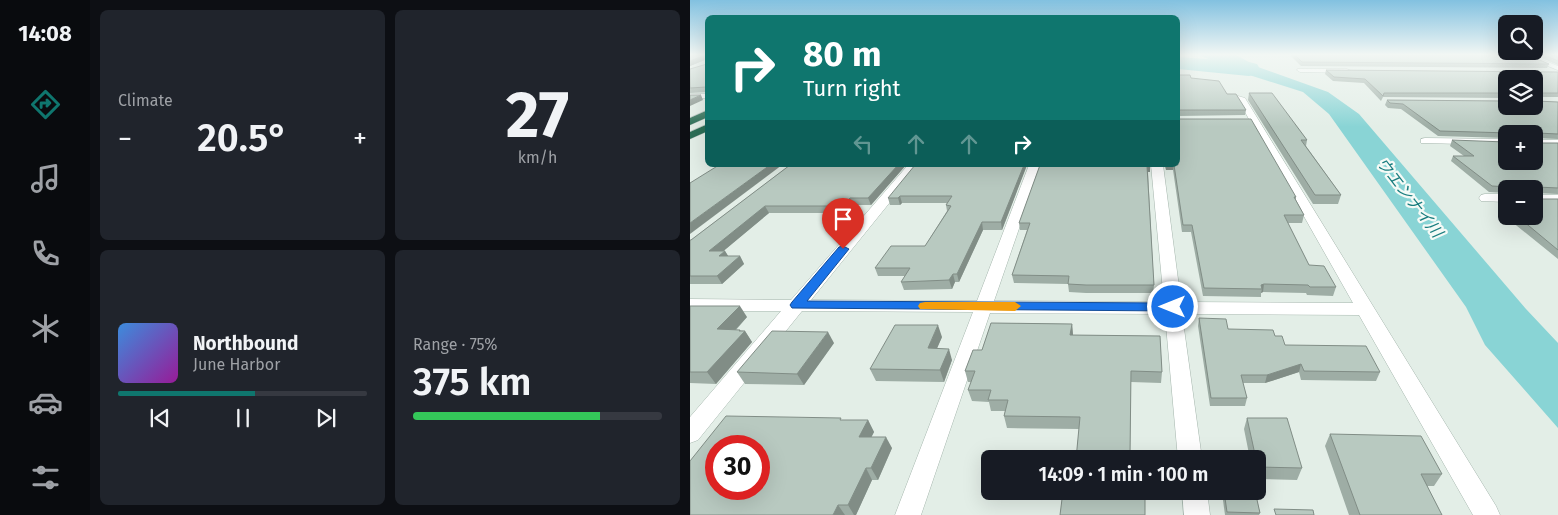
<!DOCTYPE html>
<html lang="en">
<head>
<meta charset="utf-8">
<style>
	body { margin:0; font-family:"Fira Sans","Noto Sans JP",sans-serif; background:#20242c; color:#f1f3f6; height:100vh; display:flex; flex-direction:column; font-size:19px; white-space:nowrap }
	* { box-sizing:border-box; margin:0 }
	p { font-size:16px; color:#9ea1a6 }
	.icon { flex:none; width:28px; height:28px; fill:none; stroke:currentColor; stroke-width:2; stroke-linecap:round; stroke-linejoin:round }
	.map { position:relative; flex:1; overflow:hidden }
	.sheet { display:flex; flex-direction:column; gap:10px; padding:10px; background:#0d0f14; width:600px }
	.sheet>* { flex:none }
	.top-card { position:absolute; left:15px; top:15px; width:475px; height:152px; border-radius:8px; box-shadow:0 5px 20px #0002; background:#0f766e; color:#fff; overflow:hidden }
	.fabs { position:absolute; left:808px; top:15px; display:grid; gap:10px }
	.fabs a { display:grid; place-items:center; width:45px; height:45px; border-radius:8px; background:#171b24; box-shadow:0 5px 20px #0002; font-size:25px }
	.speed { position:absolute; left:15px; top:435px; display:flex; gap:10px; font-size:25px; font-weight:700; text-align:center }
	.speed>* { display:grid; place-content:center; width:65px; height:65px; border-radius:50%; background:#171b24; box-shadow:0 5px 20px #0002; line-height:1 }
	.speed .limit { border:8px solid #d22; background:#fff; color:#111 }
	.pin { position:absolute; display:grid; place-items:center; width:42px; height:42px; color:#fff; margin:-51px -21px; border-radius:50% 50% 50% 0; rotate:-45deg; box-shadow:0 0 5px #0007 }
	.pin .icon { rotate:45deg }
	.me { position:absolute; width:55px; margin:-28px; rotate:270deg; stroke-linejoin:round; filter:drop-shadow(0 0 4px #0008) }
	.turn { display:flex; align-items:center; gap:18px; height:105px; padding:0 15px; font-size:22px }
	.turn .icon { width:65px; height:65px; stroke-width:2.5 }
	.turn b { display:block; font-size:35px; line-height:42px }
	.lanes { display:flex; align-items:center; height:48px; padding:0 15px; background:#0003; justify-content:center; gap:25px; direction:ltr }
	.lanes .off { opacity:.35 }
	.big { font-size:38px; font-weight:600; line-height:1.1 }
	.sheet .widget { flex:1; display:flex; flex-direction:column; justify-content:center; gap:8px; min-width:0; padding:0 18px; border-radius:8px; background:#20242c }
	.sheet .dial { align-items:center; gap:0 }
	.dial b { font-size:65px; line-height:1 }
	.song { display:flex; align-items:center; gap:15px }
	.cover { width:60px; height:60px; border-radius:8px; background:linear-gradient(135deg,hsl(210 70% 55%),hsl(300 70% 35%)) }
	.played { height:5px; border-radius:2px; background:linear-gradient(90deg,#0f766e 55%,#363941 55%) }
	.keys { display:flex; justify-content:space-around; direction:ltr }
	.heat { display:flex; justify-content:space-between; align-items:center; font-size:28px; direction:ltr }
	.charge { height:8px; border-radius:4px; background:linear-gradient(90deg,#34c759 75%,#363941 0) }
	.sheet .tiles { flex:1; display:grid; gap:10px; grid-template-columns:repeat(2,1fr) }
	.trip { position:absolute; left:291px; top:450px; width:285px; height:50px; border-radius:8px; background:#171b24; box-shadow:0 5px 20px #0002; font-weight:600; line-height:50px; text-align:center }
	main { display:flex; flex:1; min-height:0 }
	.dock { display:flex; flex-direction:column; width:90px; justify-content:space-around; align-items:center; background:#090b0e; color:#9ea1a6 }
	.dock .icon { width:35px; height:35px }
	.dock .on { color:#0f766e }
	.dock b { font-size:22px; color:#f1f3f6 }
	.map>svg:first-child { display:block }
</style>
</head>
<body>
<main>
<nav class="dock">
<b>14:08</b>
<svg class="icon on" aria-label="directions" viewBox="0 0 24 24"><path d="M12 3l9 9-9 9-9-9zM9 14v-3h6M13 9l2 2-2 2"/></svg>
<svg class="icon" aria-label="music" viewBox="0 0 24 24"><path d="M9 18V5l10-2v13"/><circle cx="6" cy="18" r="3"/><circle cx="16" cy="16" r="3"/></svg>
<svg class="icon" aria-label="phone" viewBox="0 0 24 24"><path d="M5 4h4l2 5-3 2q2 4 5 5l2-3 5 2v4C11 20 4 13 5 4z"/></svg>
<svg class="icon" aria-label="climate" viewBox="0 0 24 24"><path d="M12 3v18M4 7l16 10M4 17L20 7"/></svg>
<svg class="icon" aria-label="car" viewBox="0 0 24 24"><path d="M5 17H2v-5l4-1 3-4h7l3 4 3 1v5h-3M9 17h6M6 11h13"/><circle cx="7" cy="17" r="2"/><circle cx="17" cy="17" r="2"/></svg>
<svg class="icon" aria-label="filters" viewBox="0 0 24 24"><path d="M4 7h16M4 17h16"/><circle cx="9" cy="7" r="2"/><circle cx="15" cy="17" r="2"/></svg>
</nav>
<section class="sheet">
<div class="tiles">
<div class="widget"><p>Climate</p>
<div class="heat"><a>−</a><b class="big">20.5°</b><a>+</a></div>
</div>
<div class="widget dial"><b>27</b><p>km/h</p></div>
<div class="widget">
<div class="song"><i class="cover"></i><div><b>Northbound</b><p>June Harbor</p></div></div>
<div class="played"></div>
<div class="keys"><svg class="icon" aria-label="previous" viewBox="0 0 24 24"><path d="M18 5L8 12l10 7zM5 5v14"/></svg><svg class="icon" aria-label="pause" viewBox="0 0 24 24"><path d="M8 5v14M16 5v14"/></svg><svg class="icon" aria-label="next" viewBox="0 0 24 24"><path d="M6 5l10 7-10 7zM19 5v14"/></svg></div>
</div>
<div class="widget"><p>Range · 75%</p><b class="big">375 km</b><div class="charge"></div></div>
</div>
</section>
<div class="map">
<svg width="868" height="515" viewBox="0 0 868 515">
	<rect width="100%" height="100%" fill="#e3eee7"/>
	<path fill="#89d4d5" d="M509 55H546L568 67 638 92 669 114 836 309 868 343V428L795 345 776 307 639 114 613 92 550 72Z"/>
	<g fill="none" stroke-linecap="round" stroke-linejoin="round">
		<path fill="#89d4d5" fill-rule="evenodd" d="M488 57 559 62 567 64 570 69 567 74 559 76 488 69Z"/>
		<defs>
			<g id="minor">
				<path d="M831 55H840L868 66V70Z"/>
				<path d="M608 69H657L661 71 657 73 610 72 607 70Z"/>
				<rect x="0" y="94" width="18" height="4"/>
				<path d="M548 96 555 98 806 506 810 515H783L669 315 492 314 512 459H488L475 314 300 313 231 515H205L283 312 112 311 8 440 0 443V417L91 311H0V299L101 300 218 165H230L121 300 287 301 339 165H351L304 301 474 302 461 165H473L491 302 663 303 547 98Z"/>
				<path d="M735 138 816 139V145L731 143V139Z"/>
				<rect x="844" y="140" width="24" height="6"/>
				<path d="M795 194H816V202L791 201 789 198 791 195Z"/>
				<rect x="844" y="195" width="24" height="8"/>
				<path d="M492 491H517L520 515H494Z"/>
			</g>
			<g id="highway">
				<path d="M18 110V117L0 125V118Z"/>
				<path d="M18 124V131L0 139V132Z"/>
			</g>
		</defs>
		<use href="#minor" stroke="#a5b6ad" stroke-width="1"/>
		<use href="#highway" stroke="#c1cac6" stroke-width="1"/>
		<use href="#minor" fill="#fff" fill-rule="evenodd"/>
		<use href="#highway" fill="#2c6e56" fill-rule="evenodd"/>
	</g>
	<g fill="#9eada5">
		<path d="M0 55H18V92L0 93V69L17 64V59L0 66Z"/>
		<path d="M600 55H838L859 64 857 68 611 66Z"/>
		<path d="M845 55H868V65Z"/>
		<path d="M636 70 868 72V97H845L846 101 868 102V139L845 138V141L847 143H868V194L846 193V197L847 199H868V259L811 213 815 207H816V216H844V189H816V193L799 192 761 161 763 156H774L760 146 762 140 816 161 844 134H816V138L748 136 711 109 698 108 695 105 697 100 844 106 816 79V98L693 97 691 101 674 83 643 81 635 74Z"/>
		<path d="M488 75 501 78 537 94 556 110 555 115 488 116Z"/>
		<path d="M559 93 617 140 616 146 651 195 648 204H623L558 100Z"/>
		<path d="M100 165H216L181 205H163L155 213H79L33 251H35L38 256H50L54 264 32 284H0V240H1Z"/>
		<path d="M337 165 312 230H293L269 282H265L262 289 214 290 211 282 215 276H188L185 268 235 246 257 211 256 205 257 203H212L210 205H200L198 198Z"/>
		<path d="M350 165 460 172H458L464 285 463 293H396L379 292 378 284 324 283 322 275 337 230H330L329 223Z"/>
		<path d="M474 165H488L606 197V200L614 215 612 223H598L619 265 646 287 643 296 617 295 616 293 573 292 571 293V297L513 296 501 232H492L483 170H476Z"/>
		<path d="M816 198V206L813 204Z"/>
		<path d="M0 306 57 317 46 330 55 331 62 342 26 384 0 383Z"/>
		<path d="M509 318 538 329 585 336 595 345 690 372 686 381 611 380 609 372 575 383H553L557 398 555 406H520L508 326Z"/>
		<path d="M301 323 382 324 383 335 470 336 472 372 471 383 441 382 440 455H448V459H386L389 429 317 428 314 416 315 411H301L299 402 282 401 278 390 281 382H278L275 371 283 350H292Z"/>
		<path d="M252 337 247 348 262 360 254 382 186 381 180 369Z"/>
		<path d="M144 343 114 385 55 384 47 372Z"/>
		<path d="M557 418 612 468 607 480 568 479V459H560L554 429Z"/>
		<path d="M152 420H178L184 432 181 437 202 448 188 480H182L166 515H0Z"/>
		<path d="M640 434 752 474 744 486H737L752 515H659L635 446Z"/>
		<path d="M532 491H565L570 513 569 515H535L532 493Z"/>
	</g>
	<g fill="#818d86">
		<path d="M15 55 17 59 0 66V61Z"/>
		<path d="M11 95 13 100 0 106V100Z"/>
		<path d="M80 165H92L0 234V223Z"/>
		<path d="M208 165H216L181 205 178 198Z"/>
		<path d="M334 165H337L312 230 311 222Z"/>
		<path d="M460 165V172H457V166Z"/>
		<path d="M476 165H484L483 170H476Z"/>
		<path d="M210 196 212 203 210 205 208 198Z"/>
		<path d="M160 198 163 205 155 213 152 206Z"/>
		<path d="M75 206 79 213 24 259 19 251Z"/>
		<path d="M292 222 293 230 269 282 267 274Z"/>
		<path d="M35 251 40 259 29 256Z"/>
		<path d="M50 256 54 264 32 284 27 276Z"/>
		<path d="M263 274 265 282 262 289 259 280Z"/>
		<path d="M574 284 573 292 571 293 572 289 571 285Z"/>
		<path d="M50 306 57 317 35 341 27 329Z"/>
		<path d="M382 324 383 335 381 346 380 335Z"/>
		<path d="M248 325 252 337 242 360 238 348Z"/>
		<path d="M50 330 52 333 55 331 62 342 26 384 17 372Z"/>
		<path d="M138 332 144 343 114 385 107 374Z"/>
		<path d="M259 349 262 360 254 382 250 370Z"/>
		<path d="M611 364 609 372 575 383 577 375Z"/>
		<path d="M178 420 184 432 176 448 169 437Z"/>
		<path d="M196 437 202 448 188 480 181 468Z"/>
		<path d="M176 468 182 480 166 515H164L158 505Z"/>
		<path d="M148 505 155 515H143Z"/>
	</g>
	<g fill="#b8c9c0" stroke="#818d86" fill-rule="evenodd">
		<path d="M0 55H18V57L15 55 0 61Z"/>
		<path d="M605 55H838L859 64 612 62Z"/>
		<path d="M855 55H868V61Z"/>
		<path d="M18 59V92L16 87 0 88V69L17 64Z"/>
		<path d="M636 70 868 72V93H846L844 95 846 101 868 102V134L847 133 845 141 847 143H868V188L847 187 846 197 847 199H868V250L827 216H844V189H821L820 187 802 186 763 156H784L762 140 816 142V161H844V134H820V133L750 131 713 104 700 103 697 100 816 101V106H844V79H816V93H694L693 96 675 79 644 77Z"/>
		<path d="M488 75H500L501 78 529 81 537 94H546L556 110H488Z"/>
		<path d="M559 93H582L617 140H611L651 195H625Z"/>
		<path d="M0 95H11L0 100Z"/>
		<path d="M488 119H561L606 197H604L614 215H594L619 265 634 266 646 287H620L618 285 574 284 571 285 572 289 514 288 502 225H493L484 165H488Z"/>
		<path d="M29 165H80L0 223V183Z"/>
		<path d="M100 165H208L178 198H160L152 206H75L19 251H35L29 256H50L27 276H0V240H1Z"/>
		<path d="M225 165H334L311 222H292L267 274H263L259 280 211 282 220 268H185L201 246H235L261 206 256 205 262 196H210L208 198H198Z"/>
		<path d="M350 165H460L457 166 464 285H396L378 284 379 276 322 275 340 223H329Z"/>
		<path d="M0 306H50L27 329 50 330 49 331H55L17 372H0Z"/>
		<path d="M509 318 536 319 538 329 583 330 585 336H592L595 345 676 346 690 372 614 371 611 364 577 375H551L557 398H521Z"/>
		<path d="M301 323 382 324 380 335 470 336 472 372 441 371 440 455H448V459H386L390 417 314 416 318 400H298L301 390H278L285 371H275L283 350H292Z"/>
		<path d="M205 325H248L238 348 259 349 250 370 180 369Z"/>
		<path d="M82 331 138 332 107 374 47 372Z"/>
		<path d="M36 416 151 418 150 420H178L169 437H196L181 468H176L158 505H148L143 515H0V461ZM26 446H69V489H26Z"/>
		<path d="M557 418H597L612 468 568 467V459H566Z"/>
		<path d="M640 434 731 436 752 474H731L752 515H670Z"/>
		<path d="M373 491H455V515H370Z"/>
		<path d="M534 491H565L570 513 537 512Z"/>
		<path d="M584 509 623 510 624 515H586Z"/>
	</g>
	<linearGradient id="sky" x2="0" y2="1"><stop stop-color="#82c1e0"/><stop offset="0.43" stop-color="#f2f7f4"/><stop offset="1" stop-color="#f2f7f4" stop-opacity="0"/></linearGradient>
	<rect width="868" height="127" fill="url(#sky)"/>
	<path fill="#1a73e8" stroke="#114b97" d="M153 246 159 249 117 301 483 303 489 307 483 311 102 308 100 305 102 302 149 247Z"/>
	<path fill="#f59e0b" d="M235 302H325L331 306 325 311 230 309 228 306 230 303Z"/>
	<g text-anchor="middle" stroke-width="4.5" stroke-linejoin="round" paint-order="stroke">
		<g font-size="16" font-style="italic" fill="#197d7f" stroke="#f4faf6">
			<text transform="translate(720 197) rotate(52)" y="6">ウエンナイ川</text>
		</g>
	</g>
</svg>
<div class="fabs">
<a><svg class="icon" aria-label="search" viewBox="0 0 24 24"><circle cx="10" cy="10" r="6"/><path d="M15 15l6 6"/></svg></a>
<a><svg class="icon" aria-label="layers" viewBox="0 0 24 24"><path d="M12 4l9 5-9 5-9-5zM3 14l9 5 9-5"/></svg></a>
<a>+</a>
<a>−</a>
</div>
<div class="speed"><div class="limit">30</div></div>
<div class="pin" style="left:153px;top:249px;background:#d93025"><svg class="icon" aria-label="arrive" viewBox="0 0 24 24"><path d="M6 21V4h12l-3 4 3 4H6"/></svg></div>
<svg class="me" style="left:483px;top:307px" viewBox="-20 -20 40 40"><circle r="17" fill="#1a73e8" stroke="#fff" stroke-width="3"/><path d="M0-11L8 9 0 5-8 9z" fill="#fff"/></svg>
<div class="trip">14:09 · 1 min · 100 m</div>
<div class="top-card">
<div class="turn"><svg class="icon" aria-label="right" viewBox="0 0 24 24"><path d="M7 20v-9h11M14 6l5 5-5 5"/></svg><div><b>80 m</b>Turn right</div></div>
<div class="lanes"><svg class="icon off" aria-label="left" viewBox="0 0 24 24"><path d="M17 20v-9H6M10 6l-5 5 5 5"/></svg><svg class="icon off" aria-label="ahead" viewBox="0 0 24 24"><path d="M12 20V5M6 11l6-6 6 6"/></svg><svg class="icon off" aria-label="ahead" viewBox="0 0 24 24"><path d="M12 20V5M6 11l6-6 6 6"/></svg><svg class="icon" aria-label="right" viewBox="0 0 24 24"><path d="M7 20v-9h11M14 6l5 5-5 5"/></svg></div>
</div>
</div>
</main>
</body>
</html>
